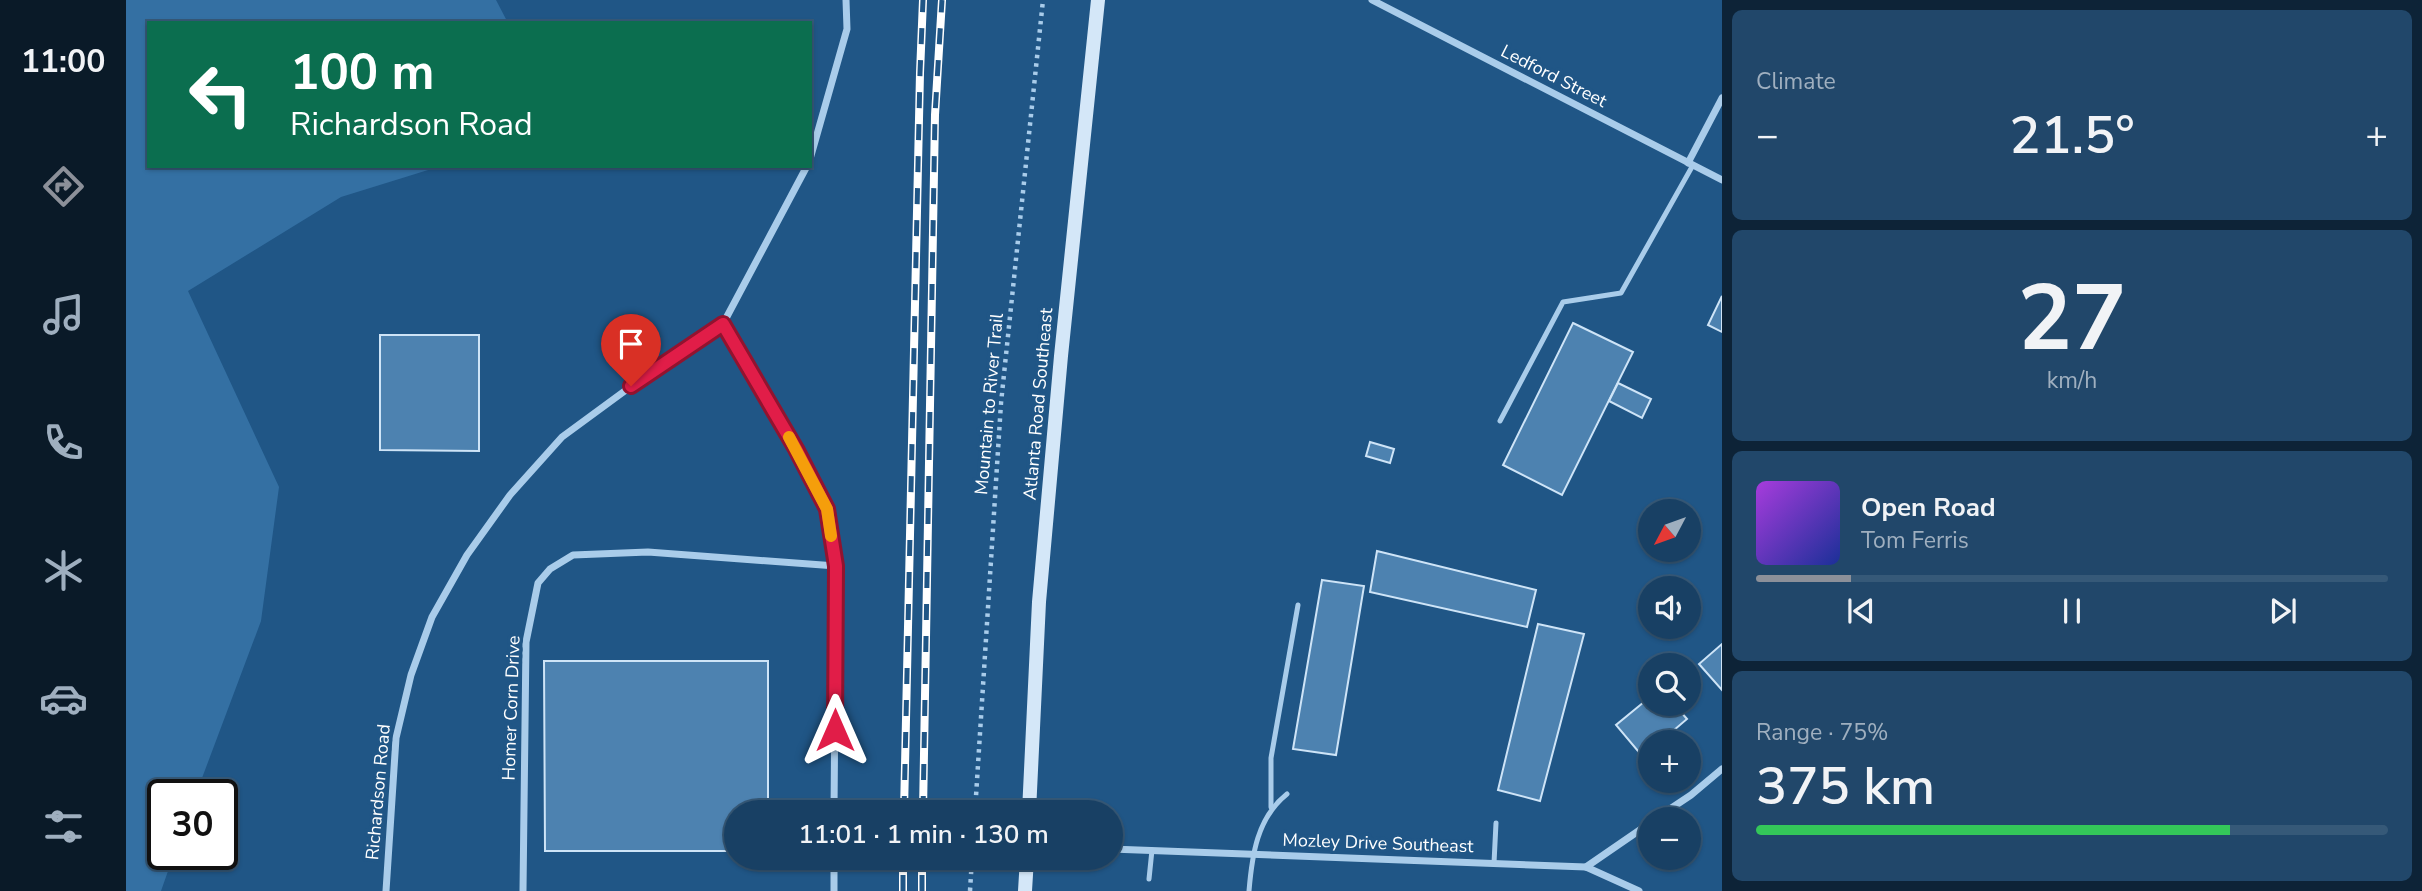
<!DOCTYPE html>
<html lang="en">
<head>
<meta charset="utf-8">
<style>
	body { margin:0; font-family:"Nunito Sans",sans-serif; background:#21476a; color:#f1f3f6; height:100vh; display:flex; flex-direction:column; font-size:26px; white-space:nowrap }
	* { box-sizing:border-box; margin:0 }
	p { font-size:23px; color:#9fafbf }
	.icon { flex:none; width:38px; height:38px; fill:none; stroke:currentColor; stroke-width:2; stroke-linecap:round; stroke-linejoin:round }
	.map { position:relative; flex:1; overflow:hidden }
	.drawer { display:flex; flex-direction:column; gap:10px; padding:10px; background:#0d2337; width:700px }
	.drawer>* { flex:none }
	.top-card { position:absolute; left:21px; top:21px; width:665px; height:147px; border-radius:0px; box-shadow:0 2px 5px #0004,0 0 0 2px #365978; background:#0b6e4f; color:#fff; overflow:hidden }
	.needle { width:46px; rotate:229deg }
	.buttons { position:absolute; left:1512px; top:499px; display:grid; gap:14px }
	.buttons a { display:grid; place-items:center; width:63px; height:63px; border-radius:50%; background:#184064; box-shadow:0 2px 5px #0004,0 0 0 2px #365978; font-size:35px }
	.speed { position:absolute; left:21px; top:779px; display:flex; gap:14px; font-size:35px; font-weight:700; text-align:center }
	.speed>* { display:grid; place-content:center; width:91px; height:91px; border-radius:50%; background:#184064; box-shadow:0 2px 5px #0004,0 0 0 2px #365978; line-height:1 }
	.speed .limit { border:4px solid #111; border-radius:10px; background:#fff; color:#111 }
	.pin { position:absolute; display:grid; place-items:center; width:60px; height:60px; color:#fff; margin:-72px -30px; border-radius:50% 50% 50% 0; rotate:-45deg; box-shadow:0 0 7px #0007 }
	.pin .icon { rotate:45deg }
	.me { position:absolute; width:77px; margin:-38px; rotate:0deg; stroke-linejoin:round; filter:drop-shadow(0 0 5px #0008) }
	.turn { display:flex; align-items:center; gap:24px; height:147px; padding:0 28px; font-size:32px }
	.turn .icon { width:91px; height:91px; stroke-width:2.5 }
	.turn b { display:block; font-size:49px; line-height:60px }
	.big { font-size:52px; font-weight:600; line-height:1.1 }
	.drawer .widget { flex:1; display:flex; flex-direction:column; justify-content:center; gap:10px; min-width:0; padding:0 24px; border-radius:10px; background:#21476a }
	.drawer .dial { align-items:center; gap:0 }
	.dial b { font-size:91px; line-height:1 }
	.song { display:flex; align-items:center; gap:21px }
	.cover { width:84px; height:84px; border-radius:10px; background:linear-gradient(135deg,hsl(280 70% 55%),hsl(230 70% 35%)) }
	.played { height:7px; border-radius:4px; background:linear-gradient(90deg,#8c9099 15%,#365978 15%) }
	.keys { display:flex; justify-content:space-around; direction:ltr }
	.heat { display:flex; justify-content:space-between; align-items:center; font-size:38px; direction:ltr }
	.charge { height:10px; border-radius:5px; background:linear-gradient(90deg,#34c759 75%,#365978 0) }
	.trip { position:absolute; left:598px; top:800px; width:399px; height:70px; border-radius:35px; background:#184064; box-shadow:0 2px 5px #0004,0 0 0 2px #365978; font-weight:600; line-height:70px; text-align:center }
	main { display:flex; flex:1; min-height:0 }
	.tabs { display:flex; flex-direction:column; width:126px; justify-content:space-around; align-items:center; background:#0a1a28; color:#9fafbf }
	.tabs .icon { width:49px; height:49px }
	.tabs .selected { color:#8c9099 }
	.tabs b { font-size:32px; color:#f1f3f6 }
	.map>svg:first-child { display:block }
</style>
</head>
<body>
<main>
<nav class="tabs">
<b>11:00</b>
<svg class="icon selected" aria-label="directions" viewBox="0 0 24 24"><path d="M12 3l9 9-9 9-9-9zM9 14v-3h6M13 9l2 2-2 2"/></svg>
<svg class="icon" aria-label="music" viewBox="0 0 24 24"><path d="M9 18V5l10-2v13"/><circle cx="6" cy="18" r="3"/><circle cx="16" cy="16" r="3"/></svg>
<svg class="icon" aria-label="phone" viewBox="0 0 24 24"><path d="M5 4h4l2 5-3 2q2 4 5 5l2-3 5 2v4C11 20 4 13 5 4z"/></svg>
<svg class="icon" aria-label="climate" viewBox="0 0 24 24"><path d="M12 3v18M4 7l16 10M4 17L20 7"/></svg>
<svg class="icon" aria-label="car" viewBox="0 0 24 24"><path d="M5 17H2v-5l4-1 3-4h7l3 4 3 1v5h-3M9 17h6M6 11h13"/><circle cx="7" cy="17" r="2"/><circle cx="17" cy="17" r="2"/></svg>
<svg class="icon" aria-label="filters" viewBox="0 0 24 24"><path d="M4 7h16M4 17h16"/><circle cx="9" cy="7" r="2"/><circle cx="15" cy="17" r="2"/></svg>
</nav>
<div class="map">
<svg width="1596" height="891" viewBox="0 0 1596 891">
	<rect width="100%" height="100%" fill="#205686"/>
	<path fill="#3470a3" d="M0 0H370L382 23H23V166H315L215 197 62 291 153 487 135 621 70 794H37V854H48L35 891H0Z"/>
	<g fill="#4d82b0" stroke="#cee4f7" stroke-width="2">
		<path d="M1596 296V332L1582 325Z"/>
		<path d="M1447 323 1507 352 1436 495 1377 465Z"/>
		<path d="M254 335H353V451L254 450Z"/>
		<path d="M1492 383 1525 399 1516 418 1483 401Z"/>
		<path d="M1244 442 1268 449 1264 463 1240 456Z"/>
		<path d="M1251 551 1410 590 1401 627 1244 592Z"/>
		<path d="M1196 580 1238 586 1210 755 1167 749Z"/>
		<path d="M1412 624 1458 634 1414 801 1372 790Z"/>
		<path d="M1596 644V690L1573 664Z"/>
		<path d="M418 661H642V812H611V824H607V851H419Z"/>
		<path d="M1524 697V704H1548L1561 719 1534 742H1524V750L1517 757 1490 725Z"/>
	</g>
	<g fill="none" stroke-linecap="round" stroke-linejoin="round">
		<g stroke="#a9ccea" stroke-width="4.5" stroke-dasharray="3.5 5" stroke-linecap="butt">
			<path d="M849 812 875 403 917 0"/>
			<path d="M844 891 846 858"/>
		</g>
		<g stroke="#a9ccea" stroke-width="5">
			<path d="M1374 421 1437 302 1495 293 1567 165"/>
			<path d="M1145 807V758L1172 605"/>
			<path d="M1368 863 1370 823"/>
			<path d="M1023 879 1026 850"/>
			<path d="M1123 891C1126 855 1131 818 1161 794"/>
		</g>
		<g stroke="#a9ccea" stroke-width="7">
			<path d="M1246 0 1596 180"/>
			<path d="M684 159 721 29 720 0"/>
			<path d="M1562 163 1596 98"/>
			<path d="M681 166 597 324 670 449 701 509 710 566 708 812"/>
			<path d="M1529 819 1565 795 1596 769"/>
			<path d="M985 849 1460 867 1513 891"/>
			<path d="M1460 867 1524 823"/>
			<path d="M260 891 270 738 285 675 306 617 341 555 384 495 436 437 545 357 597 324"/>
			<path d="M397 891 400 642 412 583 424 569 447 555 522 552 710 566"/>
			<path d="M708 891V858"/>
		</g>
		<g stroke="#d4e7f8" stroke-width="14">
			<path d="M903 812 913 602 935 356 972 0"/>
			<path d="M899 891 901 858"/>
		</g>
		<defs>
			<g id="rail">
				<path d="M778 812 794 73 797 0"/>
				<path d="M797 812 809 115 816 0"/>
				<path d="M777 891V858"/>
				<path d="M796 891V858"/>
			</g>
		</defs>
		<use href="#rail" stroke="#fff" stroke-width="8"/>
		<use href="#rail" stroke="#205686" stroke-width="5" stroke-dasharray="16" stroke-linecap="butt"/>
	</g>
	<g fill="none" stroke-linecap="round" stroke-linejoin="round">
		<defs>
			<path id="route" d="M505 386 597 324 670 449 701 509 710 566 709 730"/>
		</defs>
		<use href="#route" stroke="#92132f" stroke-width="18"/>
		<use href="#route" stroke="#e11d48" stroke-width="12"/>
		<path stroke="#f59e0b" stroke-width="12" d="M663 437 701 509 705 536"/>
	</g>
	<g text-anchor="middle" stroke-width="7" stroke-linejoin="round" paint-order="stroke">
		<g font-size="18" fill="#fff" stroke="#205686">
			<text transform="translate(1428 76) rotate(27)" y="6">Ledford Street</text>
			<text transform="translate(863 404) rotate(-85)" y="6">Mountain to River Trail</text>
			<text transform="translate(912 404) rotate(-85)" y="6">Atlanta Road Southeast</text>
			<text transform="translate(385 708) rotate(-88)" y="6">Homer Corn Drive</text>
			<text transform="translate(252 792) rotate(-85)" y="6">Richardson Road</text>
			<text transform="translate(1252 843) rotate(2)" y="6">Mozley Drive Southeast</text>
		</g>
	</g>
</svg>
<div class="buttons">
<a><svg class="needle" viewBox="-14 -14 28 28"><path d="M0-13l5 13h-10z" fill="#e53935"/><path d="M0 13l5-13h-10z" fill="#9fafbf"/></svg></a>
<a><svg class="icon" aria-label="sound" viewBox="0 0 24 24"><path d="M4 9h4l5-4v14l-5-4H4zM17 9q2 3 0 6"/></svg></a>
<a><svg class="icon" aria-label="search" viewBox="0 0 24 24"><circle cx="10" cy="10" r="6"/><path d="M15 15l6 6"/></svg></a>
<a>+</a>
<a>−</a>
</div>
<div class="speed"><div class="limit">30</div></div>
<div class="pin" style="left:505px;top:386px;background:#d93025"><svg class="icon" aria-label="arrive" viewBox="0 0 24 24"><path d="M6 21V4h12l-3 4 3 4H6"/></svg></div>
<svg class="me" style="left:709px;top:730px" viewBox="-20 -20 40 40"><path d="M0-17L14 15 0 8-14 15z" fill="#e11d48" stroke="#fff" stroke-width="4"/></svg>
<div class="trip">11:01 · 1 min · 130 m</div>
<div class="top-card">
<div class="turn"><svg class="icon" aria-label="left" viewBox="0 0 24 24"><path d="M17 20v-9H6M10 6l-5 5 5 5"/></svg><div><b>100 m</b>Richardson Road</div></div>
</div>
</div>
<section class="drawer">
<div class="widget"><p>Climate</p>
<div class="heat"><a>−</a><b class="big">21.5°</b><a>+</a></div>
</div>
<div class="widget dial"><b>27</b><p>km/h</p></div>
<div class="widget">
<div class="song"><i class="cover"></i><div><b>Open Road</b><p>Tom Ferris</p></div></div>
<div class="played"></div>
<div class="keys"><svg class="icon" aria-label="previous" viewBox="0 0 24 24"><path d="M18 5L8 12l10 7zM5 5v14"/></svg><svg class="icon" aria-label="pause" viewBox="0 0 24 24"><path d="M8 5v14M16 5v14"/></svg><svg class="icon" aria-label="next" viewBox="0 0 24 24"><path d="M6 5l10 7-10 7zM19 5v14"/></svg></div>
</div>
<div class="widget"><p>Range · 75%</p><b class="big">375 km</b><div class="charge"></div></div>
</section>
</main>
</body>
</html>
